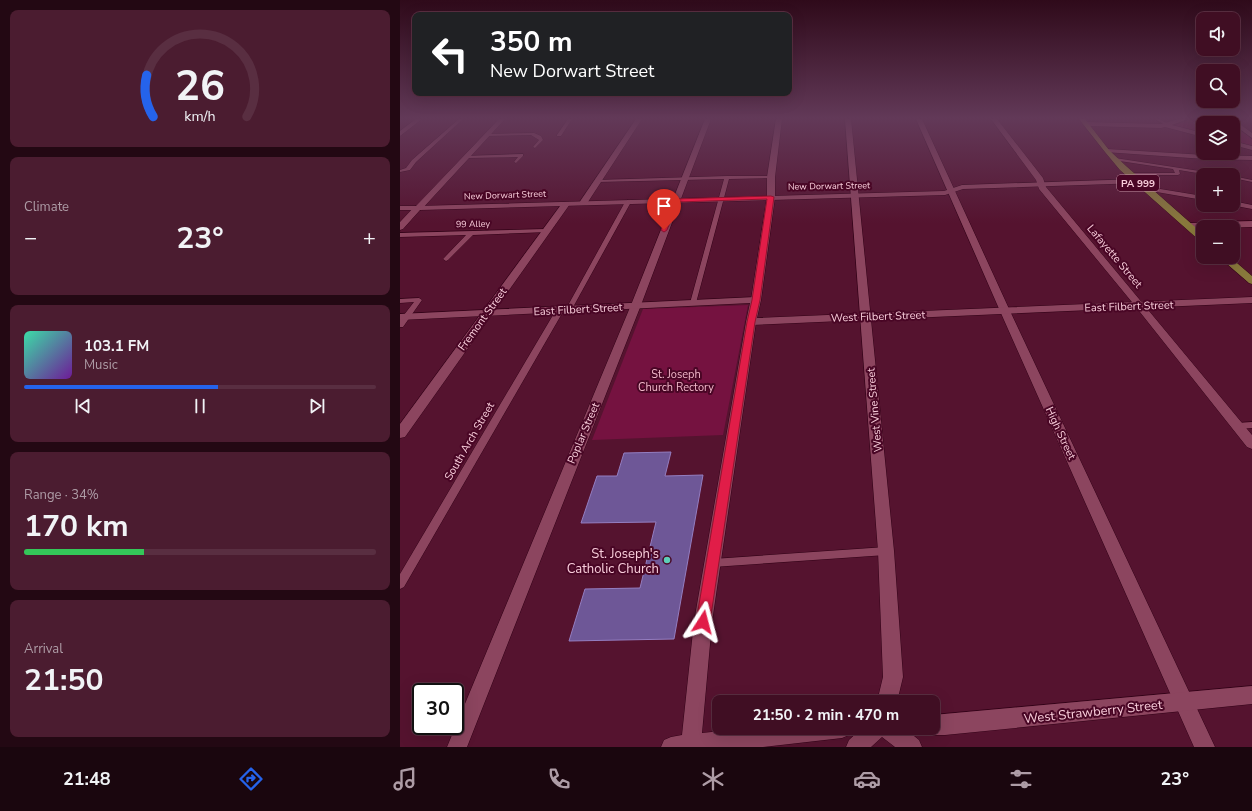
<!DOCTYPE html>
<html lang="en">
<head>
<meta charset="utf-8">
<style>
	body { margin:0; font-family:"Nunito Sans",sans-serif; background:#4b1c30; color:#f1f3f6; height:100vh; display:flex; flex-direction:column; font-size:15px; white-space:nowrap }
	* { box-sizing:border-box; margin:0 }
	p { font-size:13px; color:#ae9ca6 }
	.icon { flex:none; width:22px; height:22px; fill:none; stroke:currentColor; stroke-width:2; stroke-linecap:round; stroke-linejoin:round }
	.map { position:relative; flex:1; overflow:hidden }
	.panel { display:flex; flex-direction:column; gap:10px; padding:10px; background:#230813; width:400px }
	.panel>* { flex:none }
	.guide { position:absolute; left:12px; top:12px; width:380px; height:84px; border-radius:8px; box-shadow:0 4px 16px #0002,0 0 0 1px #592e41; background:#202124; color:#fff; overflow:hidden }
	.controls { position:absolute; left:796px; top:12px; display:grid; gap:8px }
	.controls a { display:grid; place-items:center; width:44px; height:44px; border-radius:8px; background:#400e23; box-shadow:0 4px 16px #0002,0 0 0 1px #592e41; font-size:20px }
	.speed { position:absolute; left:12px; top:683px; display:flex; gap:8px; font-size:20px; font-weight:700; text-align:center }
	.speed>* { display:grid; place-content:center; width:52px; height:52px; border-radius:50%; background:#400e23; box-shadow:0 4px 16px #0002,0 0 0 1px #592e41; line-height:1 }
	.speed .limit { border:2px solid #111; border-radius:6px; background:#fff; color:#111 }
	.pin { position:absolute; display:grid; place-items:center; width:34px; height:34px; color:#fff; margin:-41px -17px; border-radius:50% 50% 50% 0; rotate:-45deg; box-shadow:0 0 4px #0007 }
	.pin .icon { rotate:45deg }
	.me { position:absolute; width:44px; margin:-22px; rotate:9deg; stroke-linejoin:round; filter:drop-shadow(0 0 3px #0008) }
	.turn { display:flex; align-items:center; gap:14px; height:84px; padding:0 12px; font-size:18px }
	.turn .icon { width:52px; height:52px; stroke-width:2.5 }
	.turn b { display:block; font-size:28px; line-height:34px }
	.big { font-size:30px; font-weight:700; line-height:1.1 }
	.panel .widget { flex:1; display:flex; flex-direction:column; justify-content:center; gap:6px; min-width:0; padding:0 14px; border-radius:8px; background:#4b1c30 }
	.panel .dial { align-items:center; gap:0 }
	.dial svg { height:104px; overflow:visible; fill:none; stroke:#592e41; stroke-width:7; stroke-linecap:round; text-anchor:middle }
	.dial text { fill:#f1f3f6; stroke:none }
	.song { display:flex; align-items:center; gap:12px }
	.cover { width:48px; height:48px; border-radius:6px; background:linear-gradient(135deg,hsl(160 70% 55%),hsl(280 70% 35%)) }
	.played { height:4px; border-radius:2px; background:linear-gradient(90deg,#2563eb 55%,#592e41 55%) }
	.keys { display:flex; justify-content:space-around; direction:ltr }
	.heat { display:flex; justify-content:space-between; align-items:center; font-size:22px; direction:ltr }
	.charge { height:6px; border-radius:3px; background:linear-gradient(90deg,#34c759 34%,#592e41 0) }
	.trip { position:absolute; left:312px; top:695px; width:228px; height:40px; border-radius:8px; background:#400e23; box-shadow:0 4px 16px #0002,0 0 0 1px #592e41; font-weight:700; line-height:40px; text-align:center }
	.tabs { display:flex; height:64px; justify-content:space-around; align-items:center; background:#1a060e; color:#ae9ca6 }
	.tabs .icon { width:28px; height:28px }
	.tabs .active { color:#2563eb }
	.tabs b { font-size:18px; color:#f1f3f6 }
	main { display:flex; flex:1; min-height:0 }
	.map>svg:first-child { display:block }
</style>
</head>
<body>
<main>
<section class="panel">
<div class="widget dial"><svg viewBox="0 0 100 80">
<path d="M14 69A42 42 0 1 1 86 69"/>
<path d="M14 69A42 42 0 0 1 9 37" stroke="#2563eb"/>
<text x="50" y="56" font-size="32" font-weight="700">26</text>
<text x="50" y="72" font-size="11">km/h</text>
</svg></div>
<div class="widget"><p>Climate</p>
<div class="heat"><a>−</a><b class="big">23°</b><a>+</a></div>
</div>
<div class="widget">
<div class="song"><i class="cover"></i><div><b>103.1 FM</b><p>Music</p></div></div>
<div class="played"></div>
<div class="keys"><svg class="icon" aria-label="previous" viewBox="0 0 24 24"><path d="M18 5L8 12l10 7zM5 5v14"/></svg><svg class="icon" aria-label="pause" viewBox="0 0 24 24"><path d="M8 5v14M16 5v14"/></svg><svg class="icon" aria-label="next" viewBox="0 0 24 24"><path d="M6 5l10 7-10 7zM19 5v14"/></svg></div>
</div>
<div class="widget"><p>Range · 34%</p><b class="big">170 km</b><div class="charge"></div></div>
<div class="widget"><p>Arrival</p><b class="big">21:50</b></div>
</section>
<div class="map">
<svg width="852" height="747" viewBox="0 0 852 747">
	<rect width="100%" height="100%" fill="#55132f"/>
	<g fill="#751240">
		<path d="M793 119H827L833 123H803V134L772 126Z"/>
		<path d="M833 123 852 137V147L833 142Z"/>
		<path d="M348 305 323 435 192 440 243 309Z"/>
	</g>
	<path fill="#6e5797" stroke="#947ec1" d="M271 452 265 476 303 475 274 639 169 641 185 589 240 588 256 522 181 523 197 476H217L224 453Z"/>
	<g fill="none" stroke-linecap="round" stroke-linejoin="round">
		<defs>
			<g id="service">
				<path d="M59 119H63L16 162 10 170 0 172V170L6 168 12 160Z"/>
				<path d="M168 119H172L161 136H157V135Z"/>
				<path d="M755 119H759L770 125 767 126Z"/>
				<path d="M134 133 141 136 143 140 135 148 133 147 139 140 131 135 86 136 84 135 86 134Z"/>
				<path d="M123 154V156L116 163 114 162 118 157 66 158 64 157 66 156Z"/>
				<path d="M715 158 819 174 821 175H809L779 170 780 174 778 175H729L727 174V173H775L773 169 713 160V159Z"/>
				<path d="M327 176H371L373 177 371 178 329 179 296 303 293 305 291 304 290 303 324 179 197 182 195 181 197 180Z"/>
				<path d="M833 176 852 180V182L833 178Z"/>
				<path d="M228 200 231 202 172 309 171 310H167L166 309 225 202Z"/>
				<path d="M146 229 148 230V232L73 235 48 260 46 261 43 259 44 258 66 235 0 237V233Z"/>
				<path d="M19 298 22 300 3 327H0V320L14 302 0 303V299Z"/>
				<path d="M160 308 164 310 4 587 0 589V574L156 310Z"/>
				<path d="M852 422V428L838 429 834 426 838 423Z"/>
				<path d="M486 547 490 548 491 551 490 554 486 555 313 567 309 566 308 563 309 560 313 559Z"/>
			</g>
			<g id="minor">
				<path d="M16 119H22L0 136V131Z"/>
				<path d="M99 119H105L21 210H0V206H16Z"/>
				<path d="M236 119H242L186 205H180L179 203Z"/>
				<path d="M305 119H311L241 305 67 747H47L231 305Z"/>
				<path d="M376 119H382L375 177V197L361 300 356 303 351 300 367 197V177Z"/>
				<path d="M445 119H451L494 551 503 677 497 702H477L483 677 478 551Z"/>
				<path d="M516 119H522L610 311 815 747H794L600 311Z"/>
				<path d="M591 119H597L643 178 646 187 852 435V449L847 447 736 307 639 189 636 180Z"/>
				<path d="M779 119H788L772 125 803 133V137L765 127 761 128 687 126 684 124 687 122 761 124Z"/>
				<path d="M826 119H833L852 133V138Z"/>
				<path d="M833 141 852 146V150L833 145Z"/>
				<path d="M707 149 805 155 852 156V160L805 159 705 152V150Z"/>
				<path d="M742 186 803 196V200L745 190 741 188Z"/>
				<path d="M833 201 852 205V209L831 205H833Z"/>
				<path d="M163 202H169L170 204 5 437 0 438V424Z"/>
				<path d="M852 221V227L789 229 785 226 789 223Z"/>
				<path d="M351 319 356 322 312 622 302 733 350 728H452L449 735 442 738 363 747H261L264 740 271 737 282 735 294 622 346 322Z"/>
			</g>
			<g id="tertiary">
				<path d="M737 179 741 181 740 183 563 189 545 195 20 210 3 229 0 230V222L15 206H18L544 191 562 185Z"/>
				<path d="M356 297 361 300 357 318 852 297V303L351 325 346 322 350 303 0 320V314Z"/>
				<path d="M852 686V704L545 735H533L526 732 524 728H533V715Z"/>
				<path d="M462 728H504L519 740 522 747H495L482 737 471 747H446L449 740Z"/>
			</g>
			<g id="primary">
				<path d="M679 119H685L709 150 726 166 803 234V242L800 241 720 170 705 152Z"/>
				<path d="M819 257H830L852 276V284L849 283Z"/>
			</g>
		</defs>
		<use href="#service" stroke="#320217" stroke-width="1"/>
		<use href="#minor" stroke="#320217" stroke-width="1"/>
		<use href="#tertiary" stroke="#320217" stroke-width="1"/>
		<use href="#primary" stroke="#320217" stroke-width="1"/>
		<g stroke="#8f556b" stroke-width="1.5" stroke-dasharray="1.5 1" stroke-linecap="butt">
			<path d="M801 121 810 123"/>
			<path d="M794 123 805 119"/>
		</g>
		<use href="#service" fill="#8c455f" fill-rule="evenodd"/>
		<use href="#minor" fill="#8c455f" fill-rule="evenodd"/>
		<use href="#tertiary" fill="#8c455f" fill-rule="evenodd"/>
		<use href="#primary" fill="#89793c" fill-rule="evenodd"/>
	</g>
	<linearGradient id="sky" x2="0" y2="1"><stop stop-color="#2f0a1a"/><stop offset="0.53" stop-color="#623958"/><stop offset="1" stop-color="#623958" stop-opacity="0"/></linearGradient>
	<rect width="852" height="223" fill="url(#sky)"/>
	<path fill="#e11d48" stroke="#92132f" d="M371 196 374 197 360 300 355 322 310 622 308 626 303 628 298 626 296 622 347 322 352 300 367 199 278 202 267 230 264 232 261 230 273 199Z"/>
	<circle fill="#5dceb8" stroke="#490625" stroke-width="1.5" cx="267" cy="560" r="4"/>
	<g text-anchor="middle" stroke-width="4" stroke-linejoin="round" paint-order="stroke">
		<g font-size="9" fill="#f9cedb" stroke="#490625">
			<text transform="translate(429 186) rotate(-1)" y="3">New Dorwart Street</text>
			<text transform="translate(105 195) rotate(-2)" y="3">New Dorwart Street</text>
			<text transform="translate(73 224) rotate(-1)" y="3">99 Alley</text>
		</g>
		<rect fill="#490625" stroke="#c492a4" stroke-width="1" x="717" y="175" width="42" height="16" rx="3"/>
		<g font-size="10" font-weight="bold" fill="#f9cedb">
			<text x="738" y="187">PA 999</text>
		</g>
		<g font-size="11" fill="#f9cedb" stroke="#490625">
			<text transform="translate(715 256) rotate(50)" y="4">Lafayette Street</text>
			<text transform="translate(729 306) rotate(-2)" y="4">East Filbert Street</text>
			<text transform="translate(178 309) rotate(-3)" y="4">East Filbert Street</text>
			<text transform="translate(478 316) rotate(-2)" y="4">West Filbert Street</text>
			<text transform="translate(82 319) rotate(-54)" y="4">Fremont Street</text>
			<text transform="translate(474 410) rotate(-95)" y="4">West Vine Street</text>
			<text transform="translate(183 433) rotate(-67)" y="4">Poplar Street</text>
			<text transform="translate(661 433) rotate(65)" y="4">High Street</text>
			<text transform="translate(69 441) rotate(-60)" y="4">South Arch Street</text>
		</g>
		<g font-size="11" fill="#f2b8ca" stroke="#490625">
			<text x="276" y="378">St. Joseph<tspan x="276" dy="13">Church Rectory</tspan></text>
		</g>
		<g font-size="13" fill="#f9cedb" stroke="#490625" text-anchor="end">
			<text x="259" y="558">St. Joseph's<tspan x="259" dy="15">Catholic Church</tspan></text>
		</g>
		<g font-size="13" fill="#f9cedb" stroke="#490625">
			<text transform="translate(693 711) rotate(-6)" y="5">West Strawberry Street</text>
		</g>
	</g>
</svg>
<div class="controls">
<a><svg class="icon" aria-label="sound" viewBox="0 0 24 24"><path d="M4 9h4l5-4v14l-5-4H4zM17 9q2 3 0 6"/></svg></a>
<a><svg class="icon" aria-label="search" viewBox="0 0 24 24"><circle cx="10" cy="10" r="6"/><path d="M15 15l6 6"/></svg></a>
<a><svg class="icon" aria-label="layers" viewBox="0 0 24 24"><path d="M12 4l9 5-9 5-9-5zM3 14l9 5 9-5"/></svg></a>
<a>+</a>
<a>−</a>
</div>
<div class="speed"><div class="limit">30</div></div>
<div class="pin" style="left:264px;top:230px;background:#d93025"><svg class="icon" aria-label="arrive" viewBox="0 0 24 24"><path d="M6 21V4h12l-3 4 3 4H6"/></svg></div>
<svg class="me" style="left:303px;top:622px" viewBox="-20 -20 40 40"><path d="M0-17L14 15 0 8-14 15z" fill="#e11d48" stroke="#fff" stroke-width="4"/></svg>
<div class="trip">21:50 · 2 min · 470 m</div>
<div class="guide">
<div class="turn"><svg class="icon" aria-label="left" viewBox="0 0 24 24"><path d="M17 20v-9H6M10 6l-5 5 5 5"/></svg><div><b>350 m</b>New Dorwart Street</div></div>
</div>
</div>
</main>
<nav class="tabs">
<b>21:48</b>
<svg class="icon active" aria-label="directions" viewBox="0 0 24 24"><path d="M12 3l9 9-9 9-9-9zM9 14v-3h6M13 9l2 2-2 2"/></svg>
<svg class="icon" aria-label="music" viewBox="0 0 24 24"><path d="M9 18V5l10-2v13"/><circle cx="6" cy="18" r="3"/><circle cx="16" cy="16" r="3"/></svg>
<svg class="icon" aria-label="phone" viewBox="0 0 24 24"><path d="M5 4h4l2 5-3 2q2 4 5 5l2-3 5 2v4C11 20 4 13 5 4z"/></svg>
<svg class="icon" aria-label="climate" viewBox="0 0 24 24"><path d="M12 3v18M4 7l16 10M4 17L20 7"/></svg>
<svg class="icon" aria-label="car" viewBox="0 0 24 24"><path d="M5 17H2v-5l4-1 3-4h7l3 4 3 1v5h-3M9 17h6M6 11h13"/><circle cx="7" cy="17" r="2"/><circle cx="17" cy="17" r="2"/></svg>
<svg class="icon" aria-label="filters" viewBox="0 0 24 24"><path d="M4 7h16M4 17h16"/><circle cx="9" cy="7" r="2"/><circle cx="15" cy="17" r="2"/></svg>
<b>23°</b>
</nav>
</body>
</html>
